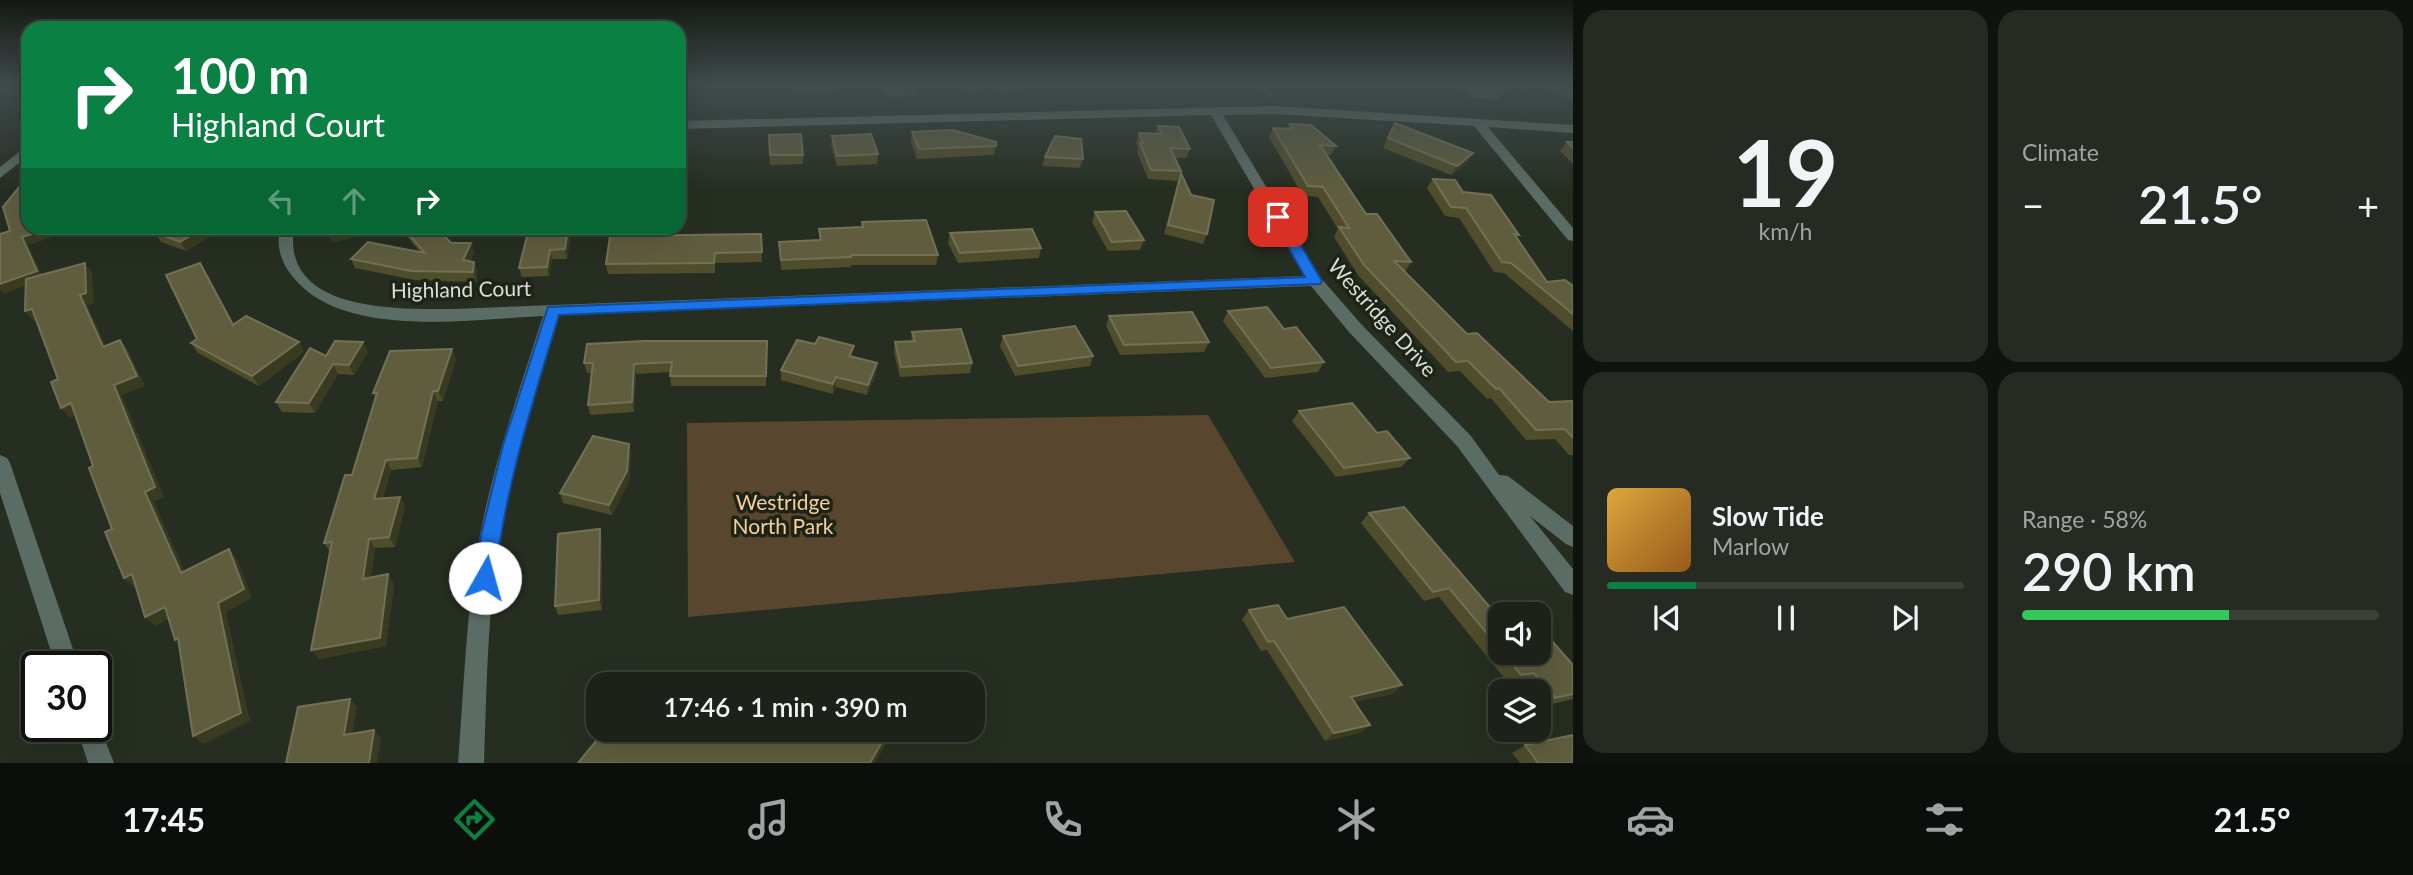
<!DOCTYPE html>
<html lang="en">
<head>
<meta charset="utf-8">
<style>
	body { margin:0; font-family:Lato,sans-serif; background:#252a22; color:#f1f3f6; height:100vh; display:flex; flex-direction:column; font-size:26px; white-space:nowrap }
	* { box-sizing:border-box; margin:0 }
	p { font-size:23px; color:#a0a4a2 }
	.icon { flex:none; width:38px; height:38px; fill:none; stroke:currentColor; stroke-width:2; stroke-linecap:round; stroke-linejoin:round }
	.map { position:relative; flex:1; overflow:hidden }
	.side { display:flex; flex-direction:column; gap:10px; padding:10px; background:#0f130e; width:840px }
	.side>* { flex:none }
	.hud { position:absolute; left:21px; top:21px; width:665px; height:214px; border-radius:21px; box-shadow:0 7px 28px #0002,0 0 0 2px #3a3f38; background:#0b8043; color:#fff; overflow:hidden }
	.fabs { position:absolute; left:1488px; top:602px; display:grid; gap:14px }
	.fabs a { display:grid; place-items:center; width:63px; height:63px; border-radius:14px; background:#1c2219; box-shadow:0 7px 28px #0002,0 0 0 2px #3a3f38; font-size:35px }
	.speed { position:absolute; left:21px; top:651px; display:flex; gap:14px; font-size:35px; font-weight:700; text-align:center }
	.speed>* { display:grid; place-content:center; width:91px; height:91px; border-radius:50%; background:#1c2219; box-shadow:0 7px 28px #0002,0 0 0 2px #3a3f38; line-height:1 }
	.speed .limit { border:4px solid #111; border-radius:10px; background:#fff; color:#111 }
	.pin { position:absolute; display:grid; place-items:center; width:60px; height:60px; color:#fff; margin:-30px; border-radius:14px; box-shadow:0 4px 10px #0006 }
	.me { position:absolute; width:77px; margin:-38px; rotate:7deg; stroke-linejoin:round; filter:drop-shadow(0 0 5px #0008) }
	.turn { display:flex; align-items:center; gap:24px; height:147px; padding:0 35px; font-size:32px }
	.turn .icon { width:91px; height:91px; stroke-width:2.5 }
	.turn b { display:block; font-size:49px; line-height:60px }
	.lanes { display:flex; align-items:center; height:66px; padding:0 35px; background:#0003; justify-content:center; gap:35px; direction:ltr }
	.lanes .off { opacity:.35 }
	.big { font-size:52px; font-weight:600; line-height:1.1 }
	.side .tile { flex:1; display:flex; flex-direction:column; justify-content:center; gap:10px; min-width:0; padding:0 24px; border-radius:21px; background:#252a22 }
	.side .dial { align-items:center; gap:0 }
	.dial b { font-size:91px; line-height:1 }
	.song { display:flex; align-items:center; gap:21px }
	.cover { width:84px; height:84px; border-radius:10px; background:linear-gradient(135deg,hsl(40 70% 55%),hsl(30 70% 35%)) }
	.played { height:7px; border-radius:4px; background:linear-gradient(90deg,#0b8043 25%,#3a3f38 25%) }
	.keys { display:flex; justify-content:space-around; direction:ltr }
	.heat { display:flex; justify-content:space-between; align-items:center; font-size:38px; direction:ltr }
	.charge { height:10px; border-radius:5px; background:linear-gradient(90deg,#34c759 58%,#3a3f38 0) }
	.side .tiles { flex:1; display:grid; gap:10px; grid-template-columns:repeat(2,1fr) }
	.trip { position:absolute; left:586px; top:672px; width:399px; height:70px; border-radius:21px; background:#1c2219; box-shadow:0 7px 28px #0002,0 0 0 2px #3a3f38; font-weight:600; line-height:70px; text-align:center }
	.menu { display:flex; height:112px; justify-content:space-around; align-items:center; background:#0b0e0a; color:#a0a4a2 }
	.menu .icon { width:49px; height:49px }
	.menu .selected { color:#0b8043 }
	.menu b { font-size:32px; color:#f1f3f6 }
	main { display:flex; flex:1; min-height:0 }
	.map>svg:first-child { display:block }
</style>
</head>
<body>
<main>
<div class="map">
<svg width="1573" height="763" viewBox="0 0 1573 763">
	<rect width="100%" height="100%" fill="#262e21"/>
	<path fill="#59462f" d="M1208 415 1295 562 688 617 687 423Z"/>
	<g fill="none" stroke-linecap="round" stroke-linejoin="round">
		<path stroke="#80867c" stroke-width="3.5" stroke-dasharray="2.5 2.5" stroke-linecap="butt" d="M1261 85 1272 96"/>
		<g fill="#5b6c64" fill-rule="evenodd">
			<path d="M1275 106 1573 125V133L1488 127 1573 228V241L1568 240 1474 126 1275 114 1223 115 1321 278 1361 324 1471 436 1499 475 1508 476 1573 526V547L1566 544 1530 516 1573 569V595L1565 592 1457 446 1349 332 1311 286 559 315C538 387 514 459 501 533 487 609 487 686 484 763H458C464 687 466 610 480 535 494 461 520 388 543 316 471 319 343 340 293 277 281 263 276 246 280 228H294C281 313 399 309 453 309L1305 276 1211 115 679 129V121Z"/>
			<path d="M28 145V156L0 178V167Z"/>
			<path d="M0 455 7 458 10 463 79 667H56L0 493Z"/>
			<path d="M96 717 114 763H88L76 726H96Z"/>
		</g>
	</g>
	<g fill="#504d2c">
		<path d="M795 85H837V90L795 91Z"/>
		<path d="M881 85H915V95L888 97Z"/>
		<path d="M958 85H1022L1006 93 989 85 975 93Z"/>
		<path d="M1459 85H1498L1504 90 1498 99 1472 98Z"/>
		<path d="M1545 85H1573V100Z"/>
		<path d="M1395 123 1467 163 1451 175 1383 148Z"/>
		<path d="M1290 124 1336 146 1331 155H1326L1366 214 1411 262 1405 272 1467 334 1549 402 1573 401V455H1569L1555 439 1526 440 1491 398 1487 399 1460 371 1448 372 1358 275 1334 237 1338 229 1318 197 1303 196 1269 137 1273 128H1288Z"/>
		<path d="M1158 126 1190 149 1186 158H1175L1181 171 1177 181 1148 179 1137 152 1138 148 1136 143 1139 133 1155 134Z"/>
		<path d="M912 132 996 142 994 155 917 159 911 142Z"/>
		<path d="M769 135 803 155V164L770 165Z"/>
		<path d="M832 136 878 154 877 164 837 166 831 145Z"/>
		<path d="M1567 142H1573V164L1560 151Z"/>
		<path d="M1045 157 1083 159 1080 168 1042 166Z"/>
		<path d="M1181 173 1207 234 1203 244 1164 234 1178 182Z"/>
		<path d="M1433 179 1463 192 1519 235 1517 238 1547 282 1573 286V331L1504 273 1494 272 1459 218 1445 216 1427 188Z"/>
		<path d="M1095 212 1144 240 1140 250 1108 251 1092 222Z"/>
		<path d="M862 222 938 255 936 265H851V267L781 270 779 242 819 240V229L861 227Z"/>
		<path d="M161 228H224L186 251 161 242 154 232Z"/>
		<path d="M400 228H437L451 243H471L474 253 470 262H474L477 272 476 282 415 280 355 268 351 259 420 252Z"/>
		<path d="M529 228H571L567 259H552L549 276 522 277 519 268Z"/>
		<path d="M950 233 1041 248 1039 258 958 263 948 243Z"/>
		<path d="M761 234 762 262 715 263V273L608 274 606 264Z"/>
		<path d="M206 273 234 325 299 342 304 352 259 386 198 353 191 343 197 339Z"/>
		<path d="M1228 311 1284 329 1324 362 1318 372 1265 378 1223 321Z"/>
		<path d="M1109 316 1209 342 1204 352 1120 355 1106 326Z"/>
		<path d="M912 332 972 363 970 373 900 377 894 352 895 342H911Z"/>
		<path d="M1003 336 1093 356 1090 366 1015 376 1000 346Z"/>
		<path d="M767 341 766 386H671L670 372 636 374 634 412 590 415 588 405 591 373H587L584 363Z"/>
		<path d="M452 349 456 359 443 401H438L422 467 391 470 383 498 400 497 405 506 395 547 375 548 371 577 394 584 386 646 319 659 330 552 324 543 352 475 375 397 373 393Z"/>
		<path d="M368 352 354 375 338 374 315 413 282 412 276 402 326 356Z"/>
		<path d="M853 356V357L876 374 867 395 836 387 833 394 781 380V370Z"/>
		<path d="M1299 411 1377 433 1410 458 1401 467 1336 477 1292 421Z"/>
		<path d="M629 444 631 454 629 481 612 515 563 503 560 493Z"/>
		<path d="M1369 513 1494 612 1500 614V653H1538L1573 665V699L1543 706 1538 700V691H1531L1522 681 1509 684 1439 597 1424 601 1361 523Z"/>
		<path d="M602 538V610L558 615 555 606Z"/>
		<path d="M1249 610 1287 619 1402 685 1392 694 1354 702 1370 725 1360 733 1325 741 1267 650 1261 651 1242 619Z"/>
		<path d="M1525 745 1573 763H1520L1512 753Z"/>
	</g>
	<g fill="#393a20">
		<path d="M976 85H989L975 93Z"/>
		<path d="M1008 85H1022L1006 93Z"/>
		<path d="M1473 153 1467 163 1451 175 1457 166Z"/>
		<path d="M52 228H57L60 235 28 245 44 279 3 294 0 290V284L22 237Z"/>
		<path d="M203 228H224L186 251 180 242Z"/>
		<path d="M350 228H363L364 235 332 243 328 233Z"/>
		<path d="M568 228H571L572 230 567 259 565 249Z"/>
		<path d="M471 243 474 253 466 270 463 260Z"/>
		<path d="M550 250 552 259 549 276 547 267Z"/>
		<path d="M474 262 477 272 476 282 473 272Z"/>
		<path d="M85 263 92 273 94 303 87 305 111 357 103 347 80 295Z"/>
		<path d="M32 309 40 319 34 321 25 311Z"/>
		<path d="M120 340 128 350 145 386 122 395 164 497 154 502 190 583 181 573 145 492 114 385Z"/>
		<path d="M299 342 304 352 259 386 252 376Z"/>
		<path d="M363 342 368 352 354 375 349 365Z"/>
		<path d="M854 346 853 356 848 366 849 356Z"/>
		<path d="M452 349 456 359 443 401 438 391Z"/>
		<path d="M877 363 876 374 867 395 868 385Z"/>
		<path d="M333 364 338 374 315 413 309 403Z"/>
		<path d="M634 364 636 374 634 412 632 402Z"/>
		<path d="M836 377V387L833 394V384Z"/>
		<path d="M433 391 438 401 422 467 417 458Z"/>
		<path d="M71 403 80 413 70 418 61 408Z"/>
		<path d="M629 444 631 454 629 481 612 515 609 505Z"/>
		<path d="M386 460 391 470 380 509 374 499Z"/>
		<path d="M400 497 405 506 395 547 389 537Z"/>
		<path d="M600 529 602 538V610L599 600Z"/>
		<path d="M369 539 375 548 369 588 363 579Z"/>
		<path d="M229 549 237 559 252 598 226 612 250 721 203 744 193 736 218 603Z"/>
		<path d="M132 574 142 583 134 588 124 578Z"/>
		<path d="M388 574 394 584 386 646 319 659 311 650Z"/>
		<path d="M165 607 174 617 155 626 145 617Z"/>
		<path d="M1402 685 1392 694 1341 705 1351 697Z"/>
		<path d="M350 699 357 707 351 743 344 735Z"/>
		<path d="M1370 725 1360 733 1325 741 1334 733Z"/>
		<path d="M374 730 381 738 377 763H369Z"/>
		<path d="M889 730H895L875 763H870Z"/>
	</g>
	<g fill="#5f5d3e" stroke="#727156" stroke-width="2">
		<path d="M887 85H915L916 86 889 88Z"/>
		<path d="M1473 85H1498L1504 90 1477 89Z"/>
		<path d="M1395 123 1473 153 1457 166 1388 138Z"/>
		<path d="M1290 124 1311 125 1336 146 1320 145 1366 214H1377L1411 262 1394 261 1467 334 1477 333 1549 402 1573 401V438L1565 429 1536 430 1499 388 1496 389 1468 361 1456 362 1364 265 1339 227 1349 228 1323 187 1308 186 1273 128 1293 129Z"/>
		<path d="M1158 126 1179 127 1190 149 1170 148 1181 171 1151 170 1140 143H1143L1139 133 1162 134Z"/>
		<path d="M953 130 996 142V146L919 149 912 132Z"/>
		<path d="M801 134 803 155H770L769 135Z"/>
		<path d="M871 134 878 154 837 156 832 136Z"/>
		<path d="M1055 136 1081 139 1083 159 1045 157Z"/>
		<path d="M1567 142H1573V148Z"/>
		<path d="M1181 173 1191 195 1214 200 1207 234 1168 225Z"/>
		<path d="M28 176V228H52L22 237 37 271 0 284V234L10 231 3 207Z"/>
		<path d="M1433 179 1455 180 1463 192 1491 195 1519 235 1514 234 1547 282 1565 280 1573 286V314L1511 263 1502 262 1466 208 1451 207Z"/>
		<path d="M1126 211 1144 240 1112 242 1095 212Z"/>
		<path d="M926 220 938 255H851V257L781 260 779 242 821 240 819 229 863 227 862 222Z"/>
		<path d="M161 228H203L180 242 154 232Z"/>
		<path d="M327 228H350L328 233Z"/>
		<path d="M403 228H437L451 243H471L463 260 474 262 473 272 411 271 351 259 368 242 425 253Z"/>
		<path d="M529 228H568L565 249 550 250 547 267 519 268Z"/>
		<path d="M1032 229 1041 248 960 253 950 233Z"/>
		<path d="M761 234 762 252 715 253 714 263 606 264 610 236Z"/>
		<path d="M85 263 86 293 80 295 103 347 120 340 137 376 114 385 155 487 145 492 181 573 229 549 244 589 218 603 241 713 193 736 178 638 175 640 165 607 145 617 132 574 124 578 105 532 112 529 89 468 93 466 71 403 61 408 51 382 58 379 32 309 25 311 26 279Z"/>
		<path d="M200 263 233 325 246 316 299 342 252 376 191 343 197 339 166 275Z"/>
		<path d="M1267 307 1284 329 1296 327 1324 362 1271 368 1228 311Z"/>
		<path d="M1192 312 1209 342 1124 345 1109 316Z"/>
		<path d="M1075 326 1093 356 1018 366 1003 336Z"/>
		<path d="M961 329 972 363 901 367 895 342 915 341 912 332Z"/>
		<path d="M819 337 854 346 849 356 877 363 868 385 836 377 833 384 781 370 797 340 815 344Z"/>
		<path d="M335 341 363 342 349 365 333 364 309 403 276 402 310 348 326 356Z"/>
		<path d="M644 341H767L766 376H670L672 362 634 364 632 402 588 405 593 363H584L587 344Z"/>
		<path d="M452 349 438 391H433L417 458 386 460 374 499 400 497 389 537 369 539 363 579 388 574 380 638 311 650 332 542 324 543 345 475H352L377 393H373L390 351Z"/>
		<path d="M1352 403 1377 433 1387 431 1410 458 1344 468 1299 411Z"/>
		<path d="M593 436 629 444 627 471 609 505 560 493Z"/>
		<path d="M1404 507 1494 612 1521 606 1528 614H1500V649L1449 588 1433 592 1369 513Z"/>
		<path d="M600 529 599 600 555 606 558 534Z"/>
		<path d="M1278 605 1287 619 1344 607 1402 685 1351 697 1370 725 1334 733 1274 641 1268 642 1249 610Z"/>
		<path d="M1538 625 1573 665V694L1555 698 1534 673 1521 675 1503 653H1538Z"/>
		<path d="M695 674 709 684H687Z"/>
		<path d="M878 682 882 684H862Z"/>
		<path d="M350 699 344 735 374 730 369 763H286L298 707Z"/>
		<path d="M605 730H889L870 763H578Z"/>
		<path d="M1573 735V763H1538L1525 745Z"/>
	</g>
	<linearGradient id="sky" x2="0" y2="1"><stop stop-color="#151912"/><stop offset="0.44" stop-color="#414c4e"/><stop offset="1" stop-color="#414c4e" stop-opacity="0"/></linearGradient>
	<rect width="1573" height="192" fill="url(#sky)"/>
	<path fill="#1a73e8" stroke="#114b97" stroke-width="2" d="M1278 213 1284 217 1322 281 1320 284 559 315C533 401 505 487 495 578L492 584 485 586 478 584 475 578 481 535 503 445 548 307 1305 277 1271 217Z"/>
	<g text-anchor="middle" stroke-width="7" stroke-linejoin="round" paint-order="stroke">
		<g font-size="21" fill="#dadfd7" stroke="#1d2417">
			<text transform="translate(461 290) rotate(-1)" y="7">Highland Court</text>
			<text transform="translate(1382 318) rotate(48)" y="7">Westridge Drive</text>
		</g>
		<g font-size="21" fill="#f9ce9a" stroke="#1d2417">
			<text x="783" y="510">Westridge<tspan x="783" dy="24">North Park</tspan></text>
		</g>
	</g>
</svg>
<div class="fabs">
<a><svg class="icon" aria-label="sound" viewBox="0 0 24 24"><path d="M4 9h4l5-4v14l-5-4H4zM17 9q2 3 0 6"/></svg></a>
<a><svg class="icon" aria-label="layers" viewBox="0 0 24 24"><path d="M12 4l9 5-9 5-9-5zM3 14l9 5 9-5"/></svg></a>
</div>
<div class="speed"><div class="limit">30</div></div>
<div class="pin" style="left:1278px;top:217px;background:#d93025"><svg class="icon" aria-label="arrive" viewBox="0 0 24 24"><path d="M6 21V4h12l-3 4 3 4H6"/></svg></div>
<svg class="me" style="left:485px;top:578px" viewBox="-20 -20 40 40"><circle r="19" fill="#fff"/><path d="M0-13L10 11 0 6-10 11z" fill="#1a73e8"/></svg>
<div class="trip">17:46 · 1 min · 390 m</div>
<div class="hud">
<div class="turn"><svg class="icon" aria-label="right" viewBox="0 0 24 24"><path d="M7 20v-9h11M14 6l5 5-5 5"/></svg><div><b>100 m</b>Highland Court</div></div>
<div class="lanes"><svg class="icon off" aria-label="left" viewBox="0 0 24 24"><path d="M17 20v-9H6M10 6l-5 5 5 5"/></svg><svg class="icon off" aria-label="ahead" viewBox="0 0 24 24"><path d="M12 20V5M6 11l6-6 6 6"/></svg><svg class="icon" aria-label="right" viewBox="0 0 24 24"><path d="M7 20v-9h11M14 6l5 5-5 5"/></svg></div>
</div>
</div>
<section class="side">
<div class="tiles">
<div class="tile dial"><b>19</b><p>km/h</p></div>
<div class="tile"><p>Climate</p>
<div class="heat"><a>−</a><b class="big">21.5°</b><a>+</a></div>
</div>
<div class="tile">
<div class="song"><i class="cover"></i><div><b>Slow Tide</b><p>Marlow</p></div></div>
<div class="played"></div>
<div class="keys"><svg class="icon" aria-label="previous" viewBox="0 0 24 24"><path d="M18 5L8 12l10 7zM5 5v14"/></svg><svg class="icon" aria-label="pause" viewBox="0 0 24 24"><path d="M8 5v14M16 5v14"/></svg><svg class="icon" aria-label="next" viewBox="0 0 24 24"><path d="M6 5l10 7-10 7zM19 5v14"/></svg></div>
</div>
<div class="tile"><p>Range · 58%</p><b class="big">290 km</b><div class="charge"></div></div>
</div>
</section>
</main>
<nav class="menu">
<b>17:45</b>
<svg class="icon selected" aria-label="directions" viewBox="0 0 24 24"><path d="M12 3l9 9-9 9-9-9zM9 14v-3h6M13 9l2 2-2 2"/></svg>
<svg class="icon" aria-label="music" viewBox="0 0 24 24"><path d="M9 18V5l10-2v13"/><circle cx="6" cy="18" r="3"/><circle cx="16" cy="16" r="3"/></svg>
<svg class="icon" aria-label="phone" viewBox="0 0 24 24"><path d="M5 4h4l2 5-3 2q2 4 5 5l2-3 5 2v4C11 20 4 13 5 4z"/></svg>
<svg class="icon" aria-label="climate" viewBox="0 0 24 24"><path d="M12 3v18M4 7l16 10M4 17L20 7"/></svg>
<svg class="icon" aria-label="car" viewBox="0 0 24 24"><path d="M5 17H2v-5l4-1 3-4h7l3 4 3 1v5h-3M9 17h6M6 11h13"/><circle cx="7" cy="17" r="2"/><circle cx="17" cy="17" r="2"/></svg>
<svg class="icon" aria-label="filters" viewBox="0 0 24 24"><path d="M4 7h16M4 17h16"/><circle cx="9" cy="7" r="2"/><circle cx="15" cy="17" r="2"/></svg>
<b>21.5°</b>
</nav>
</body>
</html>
